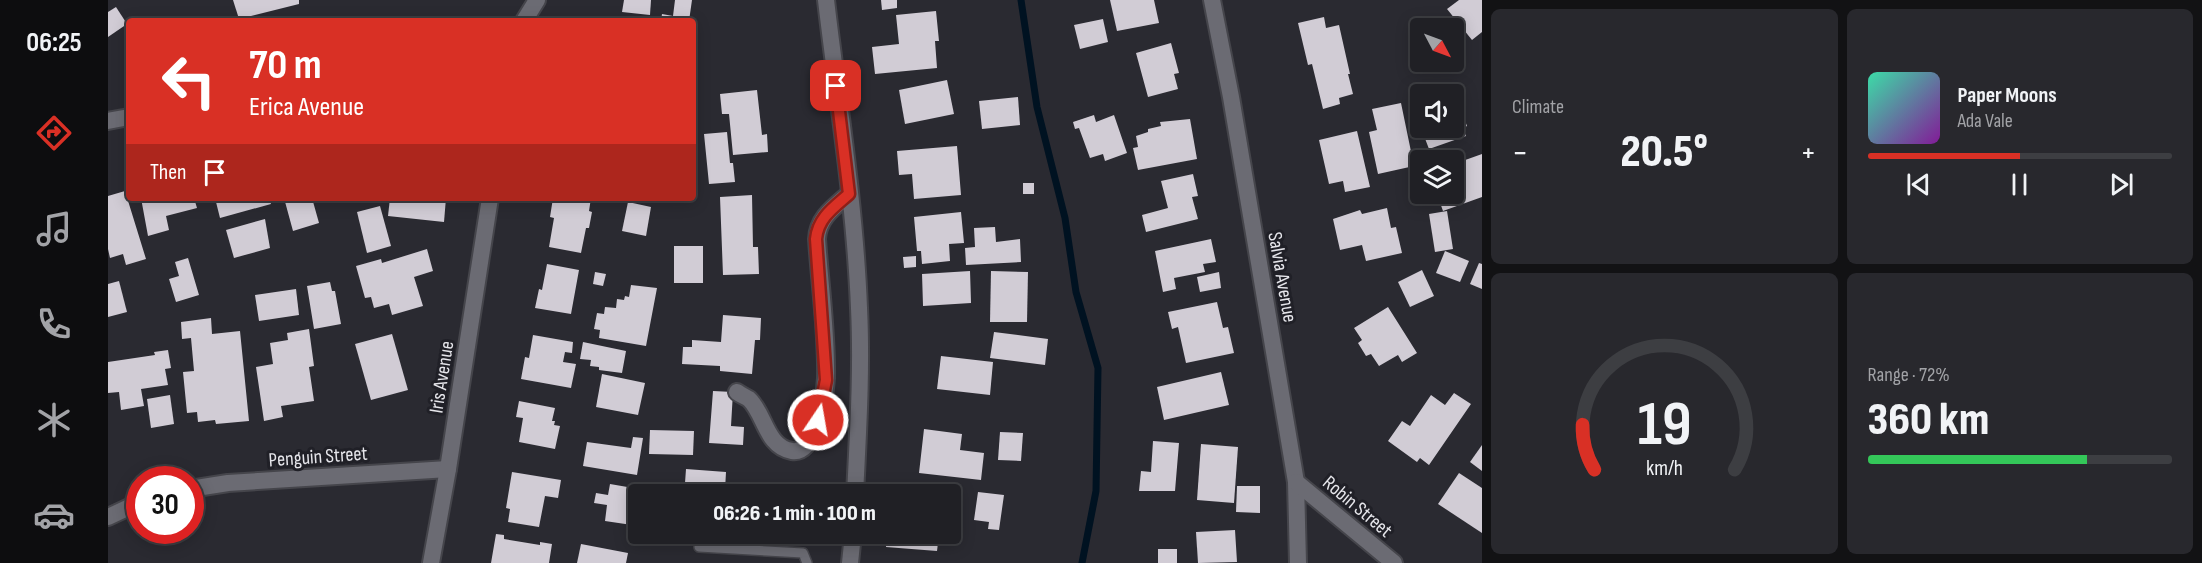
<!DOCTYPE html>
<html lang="en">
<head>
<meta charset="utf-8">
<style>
	body { margin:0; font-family:"Sofia Sans Condensed",sans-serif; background:#28282d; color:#f1f3f6; height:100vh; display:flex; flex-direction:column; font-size:22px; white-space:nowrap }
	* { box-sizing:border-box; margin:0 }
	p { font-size:20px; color:#a2a3a7 }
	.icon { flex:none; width:33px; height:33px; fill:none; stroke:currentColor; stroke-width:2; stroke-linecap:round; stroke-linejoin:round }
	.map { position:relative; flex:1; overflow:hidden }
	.details { display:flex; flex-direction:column; gap:9px; padding:9px; background:#121214; width:720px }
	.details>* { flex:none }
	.banner { position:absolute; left:18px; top:18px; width:570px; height:183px; border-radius:6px; box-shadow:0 3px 15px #0003,0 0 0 2px #3d3e42; background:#d93025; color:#fff; overflow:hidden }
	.needle { width:39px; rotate:131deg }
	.tools { position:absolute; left:1302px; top:18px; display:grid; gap:12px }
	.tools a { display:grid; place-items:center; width:54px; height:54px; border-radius:6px; background:#202025; box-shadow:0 3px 15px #0003,0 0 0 2px #3d3e42; font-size:30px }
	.speed { position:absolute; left:18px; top:466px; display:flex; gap:12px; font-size:30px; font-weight:700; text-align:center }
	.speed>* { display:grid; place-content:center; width:78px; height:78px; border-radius:50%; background:#202025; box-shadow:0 3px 15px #0003,0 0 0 2px #3d3e42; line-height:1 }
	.speed .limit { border:9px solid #d22; background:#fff; color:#111 }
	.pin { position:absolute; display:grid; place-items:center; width:51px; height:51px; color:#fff; margin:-26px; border-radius:12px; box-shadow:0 3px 9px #0006 }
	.me { position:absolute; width:66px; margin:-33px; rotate:12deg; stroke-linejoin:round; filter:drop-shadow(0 0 4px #0008) }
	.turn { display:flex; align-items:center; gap:21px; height:126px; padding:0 24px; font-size:27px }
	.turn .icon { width:78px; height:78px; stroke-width:2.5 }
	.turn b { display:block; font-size:42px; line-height:51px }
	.then { display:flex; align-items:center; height:57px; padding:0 24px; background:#0003; gap:12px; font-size:22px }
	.big { font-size:45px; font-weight:800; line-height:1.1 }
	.details .widget { flex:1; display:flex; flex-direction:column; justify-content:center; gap:9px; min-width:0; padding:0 21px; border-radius:9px; background:#28282d }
	.details .dial { align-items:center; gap:0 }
	.dial svg { height:156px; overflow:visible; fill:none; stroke:#3d3e42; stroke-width:7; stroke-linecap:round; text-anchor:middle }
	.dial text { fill:#f1f3f6; stroke:none }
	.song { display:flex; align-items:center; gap:18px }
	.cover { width:72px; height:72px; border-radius:9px; background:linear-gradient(135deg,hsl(160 70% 55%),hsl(290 70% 35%)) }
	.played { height:6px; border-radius:3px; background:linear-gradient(90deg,#d93025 50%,#3d3e42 50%) }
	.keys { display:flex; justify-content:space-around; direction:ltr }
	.heat { display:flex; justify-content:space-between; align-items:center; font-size:33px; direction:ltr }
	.charge { height:9px; border-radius:4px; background:linear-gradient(90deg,#34c759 72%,#3d3e42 0) }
	.details .tiles { flex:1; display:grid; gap:9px; grid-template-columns:repeat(2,1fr) }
	.trip { position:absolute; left:520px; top:484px; width:333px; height:60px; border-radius:6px; background:#202025; box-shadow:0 3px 15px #0003,0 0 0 2px #3d3e42; font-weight:800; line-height:60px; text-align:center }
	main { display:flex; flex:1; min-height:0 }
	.tab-bar { display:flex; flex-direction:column; width:108px; justify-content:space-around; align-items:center; background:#0d0d0f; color:#a2a3a7 }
	.tab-bar .icon { width:42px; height:42px }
	.tab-bar .selected { color:#d93025 }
	.tab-bar b { font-size:27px; color:#f1f3f6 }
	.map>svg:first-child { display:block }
</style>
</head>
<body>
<main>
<nav class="tab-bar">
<b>06:25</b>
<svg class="icon selected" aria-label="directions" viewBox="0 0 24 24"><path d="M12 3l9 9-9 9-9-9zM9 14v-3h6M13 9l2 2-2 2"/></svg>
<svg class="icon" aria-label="music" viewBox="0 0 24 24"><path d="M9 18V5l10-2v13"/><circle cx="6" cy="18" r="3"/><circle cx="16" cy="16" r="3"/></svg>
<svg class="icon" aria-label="phone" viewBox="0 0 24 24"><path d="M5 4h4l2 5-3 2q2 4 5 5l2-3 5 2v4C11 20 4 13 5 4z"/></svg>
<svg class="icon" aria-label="climate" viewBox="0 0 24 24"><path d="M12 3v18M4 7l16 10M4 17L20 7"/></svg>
<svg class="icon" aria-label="car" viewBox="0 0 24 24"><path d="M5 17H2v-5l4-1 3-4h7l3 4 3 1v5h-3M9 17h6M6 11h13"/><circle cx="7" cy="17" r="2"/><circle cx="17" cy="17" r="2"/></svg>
</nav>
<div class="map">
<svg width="1374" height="563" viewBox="0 0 1374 563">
	<rect width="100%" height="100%" fill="#2a2a31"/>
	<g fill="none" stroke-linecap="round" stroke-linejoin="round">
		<path stroke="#001221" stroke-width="7" d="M913 0 929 107 957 218 968 292 990 368 988 491 974 563"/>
	</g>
	<g fill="#d1ccd5">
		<path d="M125 0H191V4L131 19Z"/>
		<path d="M516 0H543L542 15 514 12Z"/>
		<path d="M567 0H584L581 21H553L554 14 565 16Z"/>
		<path d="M773 0H789V8L774 10Z"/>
		<path d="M1002 0H1046L1051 23 1009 31Z"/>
		<path d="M1351 0H1374V32L1364 40 1339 9Z"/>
		<path d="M8 7 19 24 0 37V12Z"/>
		<path d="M828 11 831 41H827L829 68 767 74 764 47 791 44 788 15Z"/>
		<path d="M1216 17 1218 28 1231 25 1242 74H1240L1245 94 1231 98 1232 104 1215 109 1204 64 1200 65 1190 23Z"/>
		<path d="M995 19 1000 42 972 49 966 25Z"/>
		<path d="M1063 43 1071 73 1066 74 1070 89 1040 97 1028 53Z"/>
		<path d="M839 80 846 114 797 124 791 90Z"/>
		<path d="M649 90 654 135 659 134 660 152 625 155 621 114H614L612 94Z"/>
		<path d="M910 97 912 125 874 129 871 101Z"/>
		<path d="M1349 100 1359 126 1355 128 1358 136 1321 149 1313 128H1346V101Z"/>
		<path d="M1293 103 1306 166 1270 174 1261 132 1269 130 1264 109Z"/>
		<path d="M986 115 988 122 1006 115 1019 153 997 161 995 154 982 158 971 128 967 129 965 122Z"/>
		<path d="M1082 119 1089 159 1030 170 1025 148 1030 147 1028 136 1040 132V129L1053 126 1052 122Z"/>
		<path d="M1249 131 1262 187 1237 192 1235 181 1221 184 1211 140Z"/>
		<path d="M619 132 622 163H625L627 182 601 184 596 134Z"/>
		<path d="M849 146 853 195 806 199 804 174 791 175 789 151Z"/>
		<path d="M1329 149 1332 158 1322 160 1320 153Z"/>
		<path d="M1374 154V197L1335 211 1329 194H1346V164Z"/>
		<path d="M1085 174 1090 196 1084 197 1090 219 1038 232 1034 215 1060 208 1053 181Z"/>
		<rect x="915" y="183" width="11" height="11"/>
		<path d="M17 191 38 259 18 265 15 254 2 258 0 249V196Z"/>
		<path d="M644 195 645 247H650L651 274 615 275 612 197Z"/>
		<path d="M33 198H86L89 208 58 216 61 230 40 236Z"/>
		<path d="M107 198H161L163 204 112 218Z"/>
		<path d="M176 198H204L211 223 185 231Z"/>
		<path d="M282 198H338L336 222 280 216Z"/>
		<path d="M445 198H483L481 211 484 212 481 228H478L473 253 441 247 446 218 442 217Z"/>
		<path d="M520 202 543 207 538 236 514 231Z"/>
		<path d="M272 206 283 246 259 253 249 212Z"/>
		<path d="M1279 208 1283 228 1288 227 1294 253 1258 261 1254 245 1232 250 1225 219 1252 210 1254 214Z"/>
		<path d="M1339 211 1345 249 1327 252 1321 214Z"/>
		<path d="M853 212 856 243 841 244 842 261 814 264 813 251H809L806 217Z"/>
		<path d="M157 219 162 248 126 258 118 230Z"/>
		<path d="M887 227 888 242 912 239 913 262 858 265 857 248 867 247 866 228Z"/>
		<path d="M1103 239 1108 262 1095 264 1097 272 1066 278 1068 289 1055 292 1047 251Z"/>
		<rect x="566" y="246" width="29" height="37"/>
		<path d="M319 249 325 271 306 277 315 306 284 315 281 304 266 308 263 297 257 298 248 266 273 259 274 263Z"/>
		<path d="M1337 251 1361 261 1352 282 1328 273Z"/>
		<path d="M808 256V267L796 268 795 257Z"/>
		<path d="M80 258 91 295 68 302 61 279 71 276 67 262Z"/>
		<path d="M1371 263 1374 264V289L1362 284Z"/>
		<path d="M439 264 471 270 463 314 427 308 431 289 434 290Z"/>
		<path d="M1314 270 1326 296 1302 307 1290 282Z"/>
		<path d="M862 271 863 303 815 306 814 274Z"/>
		<path d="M883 271 920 272 919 322H882Z"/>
		<path d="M487 272 498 274 495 286 485 284Z"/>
		<path d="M1111 272 1113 288 1092 292 1089 277Z"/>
		<path d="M11 281 19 312 0 317V284Z"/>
		<path d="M222 282 224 291H227L233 324 206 329 199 286Z"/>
		<path d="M523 285 549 288 538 346 491 338 492 330 486 329 489 313 496 314 497 307 508 308 509 299 516 300 517 296 521 297Z"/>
		<path d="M188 289 191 315 151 321 147 295Z"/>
		<path d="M1109 302 1115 328 1120 327 1126 353 1078 363 1070 327 1064 329 1060 312Z"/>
		<path d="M1280 307 1309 353 1294 362 1290 355 1271 366 1263 354 1258 356 1250 343 1254 340 1246 328Z"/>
		<path d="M615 315 653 318 652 340H647L644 374 612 371V366L574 364 575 347H584V340L613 342Z"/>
		<path d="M103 318 104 334 132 331 141 421 108 424 107 420 90 422 89 412 79 413 75 372 86 371 83 338 74 339 73 322Z"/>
		<path d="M201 329 206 366 201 367 206 401 173 406 175 417 156 421 148 367 165 364 162 343 180 340 179 333Z"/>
		<path d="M886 332 940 339 937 365 882 358Z"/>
		<path d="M284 334 300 390 263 400 247 344Z"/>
		<path d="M425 335 465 342 464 353 457 352 455 362 468 364 463 388 413 379 417 357 421 358Z"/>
		<path d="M475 342 518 351 514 373 491 370V367L482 366 483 360 472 359Z"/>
		<path d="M60 350 63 368 57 369 60 385 33 389 36 406 13 410 11 392 0 393V362L47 355 46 352Z"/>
		<path d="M833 356 885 362 882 395 829 389Z"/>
		<path d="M1113 372 1121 405 1056 420 1049 387Z"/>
		<path d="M494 374 537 383 530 415 488 407Z"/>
		<path d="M605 391 625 392 623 426 636 427 635 445 601 443Z"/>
		<path d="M1346 393 1363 404 1321 465 1312 458 1309 462 1280 441 1294 421 1302 426 1323 395 1337 405Z"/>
		<path d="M62 395 66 424 43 428 39 399Z"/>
		<path d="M411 401 447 408 444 421H447L446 425 452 426 447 449 411 442 415 418 408 417Z"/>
		<path d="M816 429 854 434 852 450 876 453 873 480 811 473Z"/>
		<path d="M542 430 586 431 585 455 541 454Z"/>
		<path d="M892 432 915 433 913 461 890 460Z"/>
		<path d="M525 437 535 438 529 475 475 466 479 442 523 448Z"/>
		<path d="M1045 441 1071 443 1067 491H1031L1033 471 1043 472Z"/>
		<path d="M1093 444 1130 447 1126 503 1089 500Z"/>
		<path d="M1374 445V471L1362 462Z"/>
		<path d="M578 469 618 472 617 490H614V495H576V492H574L575 483H577Z"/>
		<path d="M404 472 453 480 450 498 437 496 431 527 400 522 402 509 398 508Z"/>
		<path d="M1351 473 1374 488V533L1330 504Z"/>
		<path d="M502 484 531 489 524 525 497 521 499 505 486 503 488 493 500 495Z"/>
		<path d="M1129 486H1152V513L1128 512Z"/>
		<path d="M801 488 834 491V495H801Z"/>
		<path d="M870 492 896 495 891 530 880 529 881 522 866 520Z"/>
		<path d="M1127 530 1129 562 1090 563 1088 532Z"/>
		<path d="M388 534 396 535V539L432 545V542L444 544 441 563H383Z"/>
		<path d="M588 534H611L610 537H606V541L587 540Z"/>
		<path d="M779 534H831L829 551 778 547Z"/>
		<path d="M473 544 520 553 518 563H469Z"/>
		<rect x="1050" y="549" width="19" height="14"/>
	</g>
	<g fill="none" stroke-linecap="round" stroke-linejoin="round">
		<defs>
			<path id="service" d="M591 547 695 553 699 563"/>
			<g id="minor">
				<path d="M1104 0 1123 97 1188 482 1190 563"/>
				<path d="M416 21 429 0"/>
				<path d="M0 121 21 117"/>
				<path d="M629 392C633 395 638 397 641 399 657 414 658 447 684 451 708 455 717 394 718 378 719 332 712 285 709 239 710 218 725 208 741 194"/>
				<path d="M1188 482 1286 563"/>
				<path d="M82 489 120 483 340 469"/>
				<path d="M0 517 32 502"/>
				<path d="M323 563 340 469 382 198"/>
			</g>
			<g id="tertiary">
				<path d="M718 0C730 102 747 205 751 308 754 370 750 433 747 495"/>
				<path d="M742 563 745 534"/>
			</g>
		</defs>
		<use href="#service" stroke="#45454b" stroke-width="12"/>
		<use href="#minor" stroke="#45454b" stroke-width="20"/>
		<use href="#tertiary" stroke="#45454b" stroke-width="20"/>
		<use href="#service" stroke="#6b6b73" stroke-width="9"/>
		<use href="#minor" stroke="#6b6b73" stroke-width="16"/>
		<use href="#tertiary" stroke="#6b6b73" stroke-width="16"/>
	</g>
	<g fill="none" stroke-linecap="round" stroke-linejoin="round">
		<defs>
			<path id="route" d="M710 420 718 380 708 239C710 218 725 208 741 194L728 86"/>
		</defs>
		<use href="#route" stroke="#8d1f18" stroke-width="15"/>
		<use href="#route" stroke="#d93025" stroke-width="10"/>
	</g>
	<g text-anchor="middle" stroke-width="6" stroke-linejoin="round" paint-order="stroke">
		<g font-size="20" fill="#e6e6eb" stroke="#202027">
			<text transform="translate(1175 277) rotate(80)" y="7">Salvia Avenue</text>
			<text transform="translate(333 377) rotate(-81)" y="7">Iris Avenue</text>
			<text transform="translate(210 456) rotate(-4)" y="7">Penguin Street</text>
			<text transform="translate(1250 506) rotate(40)" y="7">Robin Street</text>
		</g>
	</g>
</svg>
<div class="tools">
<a><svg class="needle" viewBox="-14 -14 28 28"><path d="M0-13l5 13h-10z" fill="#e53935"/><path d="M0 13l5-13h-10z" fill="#a2a3a7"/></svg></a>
<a><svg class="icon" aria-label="sound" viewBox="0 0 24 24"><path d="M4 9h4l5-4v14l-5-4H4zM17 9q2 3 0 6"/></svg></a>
<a><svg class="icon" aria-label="layers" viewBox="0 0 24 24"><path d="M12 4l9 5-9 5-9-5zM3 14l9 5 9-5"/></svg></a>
</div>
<div class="speed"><div class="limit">30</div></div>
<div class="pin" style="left:728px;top:86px;background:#d93025"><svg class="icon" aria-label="arrive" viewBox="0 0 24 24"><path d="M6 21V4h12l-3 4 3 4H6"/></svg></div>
<svg class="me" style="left:710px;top:420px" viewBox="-20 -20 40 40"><circle r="17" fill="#d93025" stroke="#fff" stroke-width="3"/><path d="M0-11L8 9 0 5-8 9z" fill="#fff"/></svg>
<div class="trip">06:26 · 1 min · 100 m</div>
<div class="banner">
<div class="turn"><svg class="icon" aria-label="left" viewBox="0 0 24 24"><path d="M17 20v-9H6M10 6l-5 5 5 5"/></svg><div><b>70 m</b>Erica Avenue</div></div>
<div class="then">Then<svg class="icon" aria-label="arrive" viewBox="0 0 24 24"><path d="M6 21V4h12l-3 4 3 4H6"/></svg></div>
</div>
</div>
<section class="details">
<div class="tiles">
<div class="widget"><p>Climate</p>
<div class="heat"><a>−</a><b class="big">20.5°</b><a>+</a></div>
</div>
<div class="widget">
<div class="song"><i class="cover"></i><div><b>Paper Moons</b><p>Ada Vale</p></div></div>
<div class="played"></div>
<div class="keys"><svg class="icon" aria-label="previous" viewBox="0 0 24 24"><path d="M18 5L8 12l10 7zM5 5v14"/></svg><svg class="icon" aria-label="pause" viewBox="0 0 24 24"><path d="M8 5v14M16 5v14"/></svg><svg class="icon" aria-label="next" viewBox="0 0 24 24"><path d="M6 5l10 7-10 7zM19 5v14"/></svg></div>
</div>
<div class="widget dial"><svg viewBox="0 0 100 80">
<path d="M14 69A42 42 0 1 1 86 69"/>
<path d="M14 69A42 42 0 0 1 8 46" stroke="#d93025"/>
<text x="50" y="56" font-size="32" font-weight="700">19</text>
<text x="50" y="72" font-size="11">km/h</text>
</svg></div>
<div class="widget"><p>Range · 72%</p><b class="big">360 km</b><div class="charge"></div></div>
</div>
</section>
</main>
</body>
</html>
